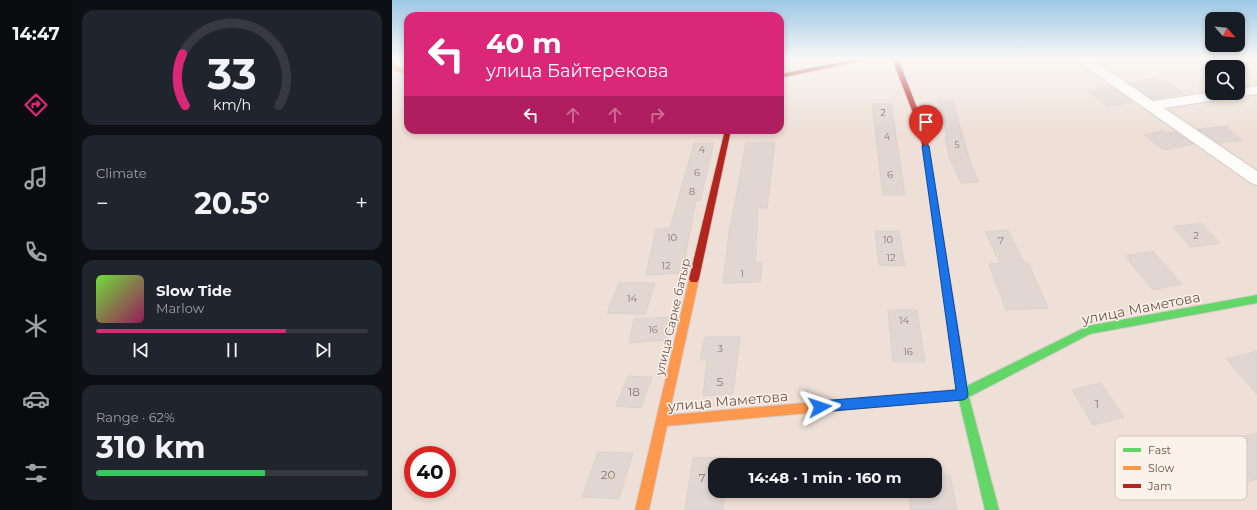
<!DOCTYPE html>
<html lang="en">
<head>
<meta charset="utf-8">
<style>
	body { margin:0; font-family:Montserrat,sans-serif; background:#20242c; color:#f1f3f6; height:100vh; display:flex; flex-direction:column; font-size:15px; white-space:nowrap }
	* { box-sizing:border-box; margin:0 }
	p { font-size:13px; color:#9ea1a6 }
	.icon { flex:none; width:22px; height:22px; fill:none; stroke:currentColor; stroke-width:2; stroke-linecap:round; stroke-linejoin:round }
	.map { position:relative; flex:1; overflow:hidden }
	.drawer { display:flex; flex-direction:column; gap:10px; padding:10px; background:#0d0f14; width:320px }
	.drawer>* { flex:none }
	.hud { position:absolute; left:12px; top:12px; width:380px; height:122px; border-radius:12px; box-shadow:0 2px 6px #0003; background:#db2777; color:#fff; overflow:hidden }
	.needle { width:26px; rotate:117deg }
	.buttons { position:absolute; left:813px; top:12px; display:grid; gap:8px }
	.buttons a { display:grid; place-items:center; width:40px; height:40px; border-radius:8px; background:#171b24; box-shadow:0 2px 6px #0003; font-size:20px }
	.speed { position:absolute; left:12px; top:446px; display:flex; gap:8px; font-size:20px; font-weight:700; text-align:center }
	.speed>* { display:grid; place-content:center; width:52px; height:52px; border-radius:50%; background:#171b24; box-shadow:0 2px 6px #0003; line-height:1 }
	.speed .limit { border:6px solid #d22; background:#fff; color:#111 }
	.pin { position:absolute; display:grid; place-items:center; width:34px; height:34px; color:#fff; margin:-41px -17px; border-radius:50% 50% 50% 0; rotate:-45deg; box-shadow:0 0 4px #0007 }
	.pin .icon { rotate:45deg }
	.me { position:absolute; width:44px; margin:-22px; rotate:85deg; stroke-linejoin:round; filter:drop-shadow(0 0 3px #0008) }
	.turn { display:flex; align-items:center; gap:14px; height:84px; padding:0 16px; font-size:18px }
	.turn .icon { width:52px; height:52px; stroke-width:2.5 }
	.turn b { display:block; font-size:28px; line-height:34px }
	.lanes { display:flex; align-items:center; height:38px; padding:0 16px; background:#0003; justify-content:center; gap:20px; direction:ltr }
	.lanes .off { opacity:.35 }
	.big { font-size:30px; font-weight:700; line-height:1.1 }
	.drawer .card { flex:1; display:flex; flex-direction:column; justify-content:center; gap:6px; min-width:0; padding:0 14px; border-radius:12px; background:#20242c }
	.drawer .dial { align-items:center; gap:0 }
	.dial svg { height:104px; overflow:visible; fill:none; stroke:#363941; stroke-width:7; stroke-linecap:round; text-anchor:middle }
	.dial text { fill:#f1f3f6; stroke:none }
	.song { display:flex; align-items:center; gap:12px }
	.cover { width:48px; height:48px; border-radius:6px; background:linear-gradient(135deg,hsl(100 70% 55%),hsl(330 70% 35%)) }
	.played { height:4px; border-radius:2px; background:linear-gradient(90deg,#db2777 70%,#363941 70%) }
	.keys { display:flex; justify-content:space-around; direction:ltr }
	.heat { display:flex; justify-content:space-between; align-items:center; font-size:22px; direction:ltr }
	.charge { height:6px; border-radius:3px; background:linear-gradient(90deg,#34c759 62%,#363941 0) }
	.trip { position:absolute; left:316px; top:458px; width:234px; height:40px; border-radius:12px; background:#171b24; box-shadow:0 2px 6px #0003; font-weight:700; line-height:40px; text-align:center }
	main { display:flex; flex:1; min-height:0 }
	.dock { display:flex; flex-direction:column; width:72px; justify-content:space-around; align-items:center; background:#090b0e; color:#9ea1a6 }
	.dock .icon { width:28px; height:28px }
	.dock .current { color:#db2777 }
	.dock b { font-size:18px; color:#f1f3f6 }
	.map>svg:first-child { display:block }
</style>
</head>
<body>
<main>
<nav class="dock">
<b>14:47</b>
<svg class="icon current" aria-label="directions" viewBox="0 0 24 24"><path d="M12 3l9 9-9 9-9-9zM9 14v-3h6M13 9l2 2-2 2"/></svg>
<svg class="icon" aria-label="music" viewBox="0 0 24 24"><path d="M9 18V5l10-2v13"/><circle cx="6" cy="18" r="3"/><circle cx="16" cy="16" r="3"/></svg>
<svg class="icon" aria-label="phone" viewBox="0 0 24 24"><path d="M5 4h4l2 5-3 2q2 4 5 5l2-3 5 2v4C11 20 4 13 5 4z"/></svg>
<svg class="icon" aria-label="climate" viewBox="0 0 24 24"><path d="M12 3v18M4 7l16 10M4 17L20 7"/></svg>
<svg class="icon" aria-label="car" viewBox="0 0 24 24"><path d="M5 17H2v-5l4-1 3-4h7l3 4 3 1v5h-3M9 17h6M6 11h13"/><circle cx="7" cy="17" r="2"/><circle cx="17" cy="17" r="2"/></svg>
<svg class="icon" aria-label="filters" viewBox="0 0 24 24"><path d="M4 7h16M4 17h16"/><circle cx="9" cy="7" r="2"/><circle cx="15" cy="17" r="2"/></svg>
</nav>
<section class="drawer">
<div class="card dial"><svg viewBox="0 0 100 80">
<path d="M14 69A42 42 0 1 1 86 69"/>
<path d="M14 69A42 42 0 0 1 12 29" stroke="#db2777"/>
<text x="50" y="56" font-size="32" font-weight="700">33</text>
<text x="50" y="72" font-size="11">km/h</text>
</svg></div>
<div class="card"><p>Climate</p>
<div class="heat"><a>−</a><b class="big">20.5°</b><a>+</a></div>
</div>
<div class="card">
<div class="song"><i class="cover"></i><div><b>Slow Tide</b><p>Marlow</p></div></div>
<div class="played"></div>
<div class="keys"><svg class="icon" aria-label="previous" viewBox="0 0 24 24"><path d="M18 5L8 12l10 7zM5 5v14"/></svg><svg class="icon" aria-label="pause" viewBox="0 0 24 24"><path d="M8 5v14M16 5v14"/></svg><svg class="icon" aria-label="next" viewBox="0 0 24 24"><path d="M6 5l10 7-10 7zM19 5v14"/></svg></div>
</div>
<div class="card"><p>Range · 62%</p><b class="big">310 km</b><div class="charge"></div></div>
</section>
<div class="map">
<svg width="865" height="510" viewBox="0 0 865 510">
	<rect width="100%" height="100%" fill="#f5efe9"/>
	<path fill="#eee0d7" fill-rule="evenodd" d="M0 59H16V130H388V59H865V510H0ZM820 67H846V93H820ZM21 455H55V489H21ZM323 465H543V491H323Z"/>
	<g fill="#e1d6d1" stroke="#ddd1cc">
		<path d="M764 78 768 81 773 80 792 93 760 99 737 83Z"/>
		<path d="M719 86 741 102 716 106 696 91Z"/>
		<path d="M546 101H561L579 165 587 182 569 183 557 156 553 136H555Z"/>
		<path d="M480 104H499L513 195H491Z"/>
		<path d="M836 126V129L850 140 827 143 806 129Z"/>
		<path d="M770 131 773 133 783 132 801 144 772 150 752 135Z"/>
		<path d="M383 142 375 208H366L363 263H370L368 282 331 283 338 224H339L354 143Z"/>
		<path d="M302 143H322L308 201H304L290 273 254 275 264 229 278 228Z"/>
		<path d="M809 223 828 243 799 247 781 227Z"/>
		<path d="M616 230 632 262H636L656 308 614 310 597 264 608 263 593 232Z"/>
		<path d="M483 231H507L513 266 487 265Z"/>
		<path d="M761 251 790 284 761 290 733 256Z"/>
		<path d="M227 283H263L253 314 215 313Z"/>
		<path d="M496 310H525L533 362H501Z"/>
		<path d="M280 317 274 340 237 343 242 319Z"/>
		<path d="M313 337H348L341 394 311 396 315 360H308Z"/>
		<path d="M865 351V394L834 359Z"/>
		<path d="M236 376 260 377 249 408 224 406Z"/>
		<path d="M709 383 732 417 701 425 680 390Z"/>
		<path d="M865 433V479L849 484 820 445Z"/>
		<path d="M206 452 241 453 227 499 190 497Z"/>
		<path d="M337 457 336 465H323V491H333L331 510H293L301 458Z"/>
		<path d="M543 475H558L565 510H519L516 491H543Z"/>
	</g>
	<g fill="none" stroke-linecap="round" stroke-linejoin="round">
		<defs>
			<path id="street" d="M683 59H699L761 101 820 92 846 93V89L865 86V94L772 108 865 171V185L859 183Z"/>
			<path id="fast" d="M865 295V303L698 334 577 397 607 510H593L567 400H559L555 399 553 395 555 391 565 389 558 341 559 338 563 336 567 338 568 341 575 386 696 326Z"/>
			<g id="slow">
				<path d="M0 61 2 62 5 67 16 72V76L0 69Z"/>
				<path d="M302 275 305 276 307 279 277 415 559 390 563 391 565 395 563 399 559 400 275 426 257 510H243L297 279 299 276Z"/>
			</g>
			<g id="jam">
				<path d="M465 59H478L388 78V74Z"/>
				<path d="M500 59H506L534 131 568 341 567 344 563 346 559 344 558 341 528 131Z"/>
				<path d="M333 130H339L307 279 305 282H299L297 279Z"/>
			</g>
		</defs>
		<use href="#street" stroke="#d4cac6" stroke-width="2"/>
		<use href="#fast" stroke="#d4cac6" stroke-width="2"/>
		<use href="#slow" stroke="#d4cac6" stroke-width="2"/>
		<use href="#jam" stroke="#d4cac6" stroke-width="2"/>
		<use href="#street" fill="#fefdfc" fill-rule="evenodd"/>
		<use href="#fast" fill="#63d668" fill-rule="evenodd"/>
		<use href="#slow" fill="#ff974d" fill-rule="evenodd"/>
		<use href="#jam" fill="#b3261e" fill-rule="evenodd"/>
	</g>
	<linearGradient id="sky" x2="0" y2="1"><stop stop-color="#9dc8e6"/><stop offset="0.45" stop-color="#faf8f5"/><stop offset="1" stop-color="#faf8f5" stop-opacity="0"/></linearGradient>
	<rect width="865" height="131" fill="url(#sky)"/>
	<path fill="#1a73e8" stroke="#114b97" d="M534 144 537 146 576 394 575 398 571 400 428 412 424 411 422 407 424 403 428 401 564 390 530 146Z"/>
	<g text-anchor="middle" stroke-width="3" stroke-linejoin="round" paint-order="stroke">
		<g font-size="9" fill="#8e7670">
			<text x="491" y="116">2</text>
			<text x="495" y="140">4</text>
			<text x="565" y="148">5</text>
		</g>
		<g font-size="10" fill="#8e7670">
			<text x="310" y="153">4</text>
			<text x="305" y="176">6</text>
			<text x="498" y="178">6</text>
			<text x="300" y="195">8</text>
			<text x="804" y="239">2</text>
			<text x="280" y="241">10</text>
			<text x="496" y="243">10</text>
			<text x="609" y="244">7</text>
			<text x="499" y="261">12</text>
			<text x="274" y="269">12</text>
			<text x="350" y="277">1</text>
			<text x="240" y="302">14</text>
			<text x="512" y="324">14</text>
			<text x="261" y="333">16</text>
			<text x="328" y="352">3</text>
			<text x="516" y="355">16</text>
		</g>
		<g font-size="12" fill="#70534c" stroke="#fdf2ea">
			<text transform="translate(281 317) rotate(-77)" y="4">улица Сарке батыр</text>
		</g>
		<g font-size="12" fill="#8e7670">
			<text x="328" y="386">5</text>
			<text x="242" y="396">18</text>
			<text x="705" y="408">1</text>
			<text x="216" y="479">20</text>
			<text x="310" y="482">7</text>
		</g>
		<g font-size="14" fill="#70534c" stroke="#fdf2ea">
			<text transform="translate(749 308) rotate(-11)" y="5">улица Маметова</text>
			<text transform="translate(336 401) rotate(-5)" y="5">улица Маметова</text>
		</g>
	</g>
	<rect x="723" y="436" width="132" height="64" rx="6" fill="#fdf2ea" stroke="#d3c2bb" stroke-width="1"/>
	<rect x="731" y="448" width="18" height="4" fill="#63d668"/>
	<rect x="731" y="466" width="18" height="4" fill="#ff974d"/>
	<rect x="731" y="484" width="18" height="4" fill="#b3261e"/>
	<g font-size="11" fill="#70534c">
		<text x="756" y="454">Fast</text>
		<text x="756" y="472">Slow</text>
		<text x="756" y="490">Jam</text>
	</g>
</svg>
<div class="buttons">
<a><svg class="needle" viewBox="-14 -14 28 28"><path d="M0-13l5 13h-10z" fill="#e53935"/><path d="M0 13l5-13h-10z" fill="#9ea1a6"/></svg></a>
<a><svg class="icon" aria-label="search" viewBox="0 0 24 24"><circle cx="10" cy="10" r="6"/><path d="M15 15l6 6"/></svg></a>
</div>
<div class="speed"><div class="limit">40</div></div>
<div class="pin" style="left:534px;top:146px;background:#d93025"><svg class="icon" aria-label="arrive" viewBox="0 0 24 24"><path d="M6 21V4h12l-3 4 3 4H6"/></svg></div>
<svg class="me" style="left:428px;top:407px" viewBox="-20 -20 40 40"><path d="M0-17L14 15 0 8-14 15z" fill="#1a73e8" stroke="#fff" stroke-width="4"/></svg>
<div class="trip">14:48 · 1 min · 160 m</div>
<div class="hud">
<div class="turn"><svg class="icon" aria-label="left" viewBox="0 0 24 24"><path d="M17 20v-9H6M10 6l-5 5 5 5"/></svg><div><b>40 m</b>улица Байтерекова</div></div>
<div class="lanes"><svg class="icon" aria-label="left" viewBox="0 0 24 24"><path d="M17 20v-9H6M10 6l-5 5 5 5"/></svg><svg class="icon off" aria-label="ahead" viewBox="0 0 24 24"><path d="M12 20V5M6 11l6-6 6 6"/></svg><svg class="icon off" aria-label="ahead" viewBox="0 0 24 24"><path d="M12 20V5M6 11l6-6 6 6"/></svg><svg class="icon off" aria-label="right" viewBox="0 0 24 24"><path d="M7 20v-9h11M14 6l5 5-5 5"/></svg></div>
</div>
</div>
</main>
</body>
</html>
